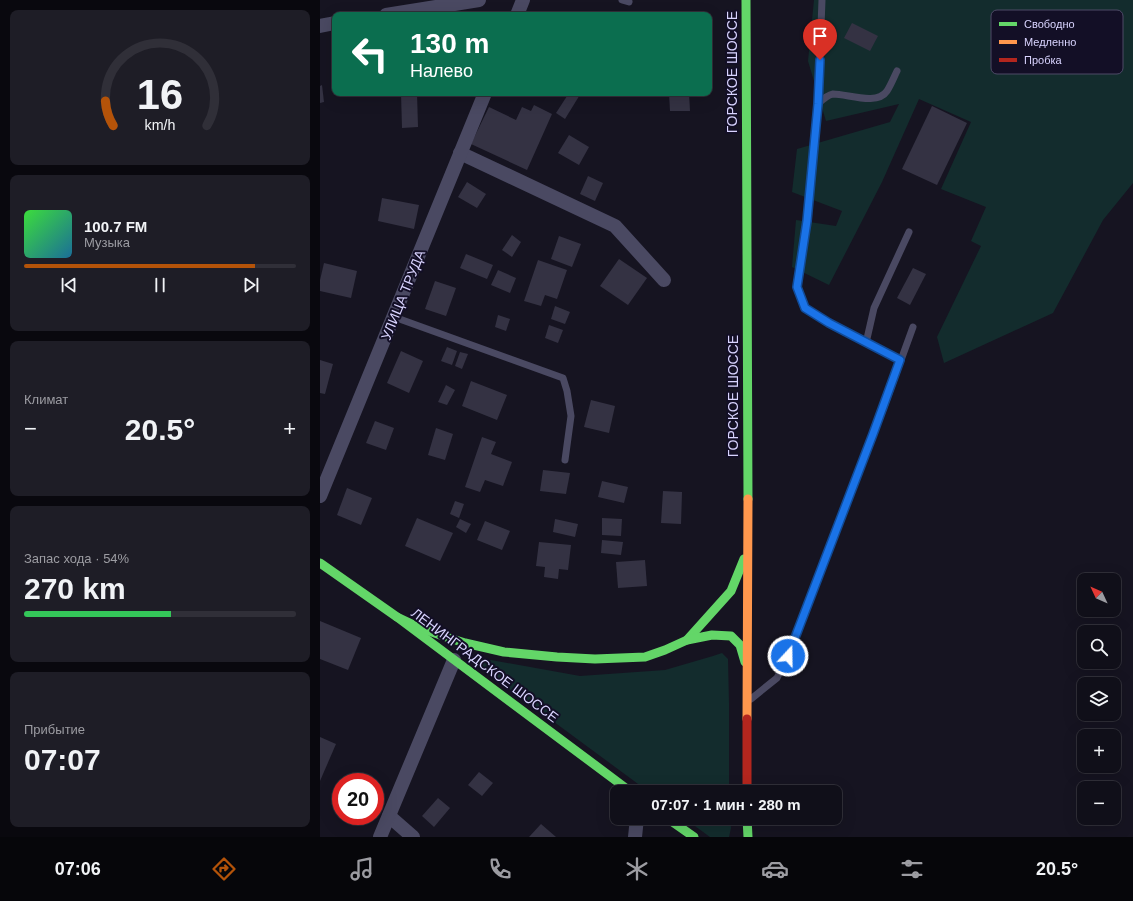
<!DOCTYPE html>
<html lang="ru">
<head>
<meta charset="utf-8">
<style>
	body { margin:0; font-family:Helvetica,sans-serif; background:#1e1d26; color:#f1f3f6; height:100vh; display:flex; flex-direction:column; font-size:15px; white-space:nowrap }
	* { box-sizing:border-box; margin:0 }
	p { font-size:13px; color:#9c9ca2 }
	.icon { flex:none; width:22px; height:22px; fill:none; stroke:currentColor; stroke-width:2; stroke-linecap:round; stroke-linejoin:round }
	.map { position:relative; flex:1; overflow:hidden }
	.panel { display:flex; flex-direction:column; gap:10px; padding:10px; background:#09080e; width:320px }
	.panel>* { flex:none }
	.top-card { position:absolute; left:12px; top:12px; width:380px; height:84px; border-radius:8px; box-shadow:0 4px 16px #0002,0 0 0 1px #302f38; background:#0b6e4f; color:#fff; overflow:hidden }
	.needle { width:26px; rotate:314deg }
	.tools { position:absolute; left:757px; top:573px; display:grid; gap:8px }
	.tools a { display:grid; place-items:center; width:44px; height:44px; border-radius:8px; background:#100f19; box-shadow:0 4px 16px #0002,0 0 0 1px #302f38; font-size:20px }
	.speed { position:absolute; left:12px; top:773px; display:flex; gap:8px; font-size:20px; font-weight:700; text-align:center }
	.speed>* { display:grid; place-content:center; width:52px; height:52px; border-radius:50%; background:#100f19; box-shadow:0 4px 16px #0002,0 0 0 1px #302f38; line-height:1 }
	.speed .limit { border:6px solid #d22; background:#fff; color:#111 }
	.pin { position:absolute; display:grid; place-items:center; width:34px; height:34px; color:#fff; margin:-41px -17px; border-radius:50% 50% 50% 0; rotate:-45deg; box-shadow:0 0 4px #0007 }
	.pin .icon { rotate:45deg }
	.me { position:absolute; width:44px; margin:-22px; rotate:21deg; stroke-linejoin:round; filter:drop-shadow(0 0 3px #0008) }
	.turn { display:flex; align-items:center; gap:14px; height:84px; padding:0 12px; font-size:18px }
	.turn .icon { width:52px; height:52px; stroke-width:2.5 }
	.turn b { display:block; font-size:28px; line-height:34px }
	.big { font-size:30px; font-weight:600; line-height:1.1 }
	.panel .card { flex:1; display:flex; flex-direction:column; justify-content:center; gap:6px; min-width:0; padding:0 14px; border-radius:8px; background:#1e1d26 }
	.panel .dial { align-items:center; gap:0 }
	.dial svg { height:104px; overflow:visible; fill:none; stroke:#302f38; stroke-width:7; stroke-linecap:round; text-anchor:middle }
	.dial text { fill:#f1f3f6; stroke:none }
	.song { display:flex; align-items:center; gap:12px }
	.cover { width:48px; height:48px; border-radius:6px; background:linear-gradient(135deg,hsl(120 70% 55%),hsl(200 70% 35%)) }
	.played { height:4px; border-radius:2px; background:linear-gradient(90deg,#b45309 85%,#302f38 85%) }
	.keys { display:flex; justify-content:space-around; direction:ltr }
	.heat { display:flex; justify-content:space-between; align-items:center; font-size:22px; direction:ltr }
	.charge { height:6px; border-radius:3px; background:linear-gradient(90deg,#34c759 54%,#302f38 0) }
	.trip { position:absolute; left:290px; top:785px; width:232px; height:40px; border-radius:8px; background:#100f19; box-shadow:0 4px 16px #0002,0 0 0 1px #302f38; font-weight:600; line-height:40px; text-align:center }
	.tabs { display:flex; height:64px; justify-content:space-around; align-items:center; background:#06060a; color:#9c9ca2 }
	.tabs .icon { width:28px; height:28px }
	.tabs .current { color:#b45309 }
	.tabs b { font-size:18px; color:#f1f3f6 }
	main { display:flex; flex:1; min-height:0 }
	.map>svg:first-child { display:block }
</style>
</head>
<body>
<main>
<section class="panel">
<div class="card dial"><svg viewBox="0 0 100 80">
<path d="M14 69A42 42 0 1 1 86 69"/>
<path d="M14 69A42 42 0 0 1 8 50" stroke="#b45309"/>
<text x="50" y="56" font-size="32" font-weight="700">16</text>
<text x="50" y="72" font-size="11">km/h</text>
</svg></div>
<div class="card">
<div class="song"><i class="cover"></i><div><b>100.7 FM</b><p>Музыка</p></div></div>
<div class="played"></div>
<div class="keys"><svg class="icon" aria-label="previous" viewBox="0 0 24 24"><path d="M18 5L8 12l10 7zM5 5v14"/></svg><svg class="icon" aria-label="pause" viewBox="0 0 24 24"><path d="M8 5v14M16 5v14"/></svg><svg class="icon" aria-label="next" viewBox="0 0 24 24"><path d="M6 5l10 7-10 7zM19 5v14"/></svg></div>
</div>
<div class="card"><p>Климат</p>
<div class="heat"><a>−</a><b class="big">20.5°</b><a>+</a></div>
</div>
<div class="card"><p>Запас хода · 54%</p><b class="big">270 km</b><div class="charge"></div></div>
<div class="card"><p>Прибытие</p><b class="big">07:07</b></div>
</section>
<div class="map">
<svg width="813" height="837" viewBox="0 0 813 837">
	<rect width="100%" height="100%" fill="#161421"/>
	<g fill="#132c2d">
		<path d="M494 0H813V183L783 220 733 313 624 363 617 337 661 246 651 241 666 207 621 189 651 122 599 99 562 182 509 285 472 267 476 220 516 226 522 211 472 192 477 149 570 122 579 104 506 121 488 61Z"/>
		<path d="M402 653 408 659 409 703V792H329L158 666 160 658 260 676 345 670 393 656Z"/>
		<path d="M364 818H410L411 828 409 837H390Z"/>
	</g>
	<g fill="#343243">
		<path d="M532 23 558 36 550 51 524 38Z"/>
		<path d="M2 85 4 102 0 103V86Z"/>
		<path d="M81 93H97L98 127 82 128Z"/>
		<path d="M249 93H261L245 119 236 113Z"/>
		<path d="M349 93H369L370 111H350Z"/>
		<path d="M214 105 232 114 207 170 151 144 169 107 196 120 202 107 211 111Z"/>
		<path d="M612 106 647 123 617 185 582 169Z"/>
		<path d="M249 135 269 147 259 165 238 153Z"/>
		<path d="M268 176 283 183 275 201 260 194Z"/>
		<path d="M147 182 166 194 157 208 138 197Z"/>
		<path d="M62 198 99 205 94 229 58 221Z"/>
		<path d="M192 235 201 242 192 257 182 250Z"/>
		<path d="M239 236 261 244 252 267 231 259Z"/>
		<path d="M146 254 173 265 167 279 140 268Z"/>
		<path d="M299 259 327 278 308 305 280 286Z"/>
		<path d="M218 260 247 270 237 299 225 295 221 306 204 301Z"/>
		<path d="M4 263 37 271 31 298 0 291V280Z"/>
		<path d="M593 268 606 274 590 305 577 298Z"/>
		<path d="M178 270 196 278 190 293 171 285Z"/>
		<path d="M115 281 136 288 126 316 105 309Z"/>
		<path d="M235 306 250 312 245 324 231 319Z"/>
		<path d="M178 315 190 319 186 331 175 327Z"/>
		<path d="M229 325 243 330 238 343 225 338Z"/>
		<path d="M127 347 137 351 132 365 121 361Z"/>
		<path d="M81 351 103 361 89 393 67 383Z"/>
		<path d="M140 352 148 354 142 369 135 366Z"/>
		<path d="M0 360 13 364 5 394 0 393Z"/>
		<path d="M151 381 187 395 177 420 142 406Z"/>
		<path d="M126 385 135 390 127 405 118 402Z"/>
		<path d="M271 400 295 406 289 433 264 427Z"/>
		<path d="M55 421 74 428 66 450 46 443Z"/>
		<path d="M116 428 133 434 125 460 108 455Z"/>
		<path d="M162 437 176 442 171 454 192 462 183 486 165 480 160 492 145 487Z"/>
		<path d="M223 470 250 473 246 494 220 491Z"/>
		<path d="M282 481 308 487 304 503 278 497Z"/>
		<path d="M27 488 52 498 41 525 17 515Z"/>
		<path d="M343 491 362 492 361 524 341 523Z"/>
		<path d="M135 501 144 504 139 518 130 514Z"/>
		<path d="M97 518 133 533 120 561 85 546Z"/>
		<path d="M282 518 302 519 301 536 282 535Z"/>
		<path d="M140 519 151 524 146 533 136 527Z"/>
		<path d="M235 519 258 524 255 537 233 532Z"/>
		<path d="M165 521 190 531 182 550 157 540Z"/>
		<path d="M282 540 303 542 301 555 281 553Z"/>
		<path d="M219 542 251 545 248 570 239 569 238 579 224 577 225 567 216 566Z"/>
		<path d="M325 560 327 586 298 588 296 562Z"/>
		<path d="M0 621 41 638 28 670 0 659Z"/>
		<path d="M0 737 16 744 0 781Z"/>
		<path d="M159 772 173 783 162 796 148 785Z"/>
		<path d="M118 798 130 808 114 827 102 816Z"/>
		<path d="M221 824 236 837H209Z"/>
	</g>
	<g fill="none" stroke-linecap="round" stroke-linejoin="round">
		<g stroke="#4a4962" stroke-width="7">
			<path d="M302 0 309 2"/>
			<path d="M498 104 502 0"/>
			<path d="M74 317 243 378 247 391 251 416 245 460"/>
			<path d="M546 343 497 316 485 308 477 287 487 221 498 104C502 100 507 95 513 94 528 94 557 106 567 91 571 85 574 77 577 71"/>
			<path d="M580 360 546 343 554 308 589 232"/>
			<path d="M431 699 457 678 468 656 564 407 593 327"/>
		</g>
		<g stroke="#4a4962" stroke-width="14">
			<path d="M66 15 159 0"/>
			<path d="M197 15 203 0"/>
			<path d="M0 26 15 23"/>
			<path d="M140 153 295 226 344 280"/>
			<path d="M0 496 165 93"/>
			<path d="M69 816 93 837"/>
			<path d="M60 837 134 660"/>
			<path d="M315 837 317 818"/>
		</g>
		<g stroke="#63d668" stroke-width="9">
			<path d="M426 0 428 499"/>
			<path d="M0 563 77 617 311 792"/>
			<path d="M77 617 98 627 123 636 145 643 184 652 237 657 275 659 325 657 345 650 367 640 411 591 424 559"/>
			<path d="M367 640 392 635 411 636 420 645 425 662"/>
			<path d="M347 818 374 837"/>
			<path d="M427 818 428 837"/>
		</g>
		<path stroke="#ff974d" stroke-width="9" d="M427 719 428 499"/>
		<path stroke="#b3261e" stroke-width="9" d="M427 719V792"/>
	</g>
	<g fill="none" stroke-linecap="round" stroke-linejoin="round">
		<defs>
			<path id="route" d="M468 656 553 434 580 360 509 323 485 308 477 287 487 221 498 104 500 60"/>
		</defs>
		<use href="#route" stroke="#114b97" stroke-width="10"/>
		<use href="#route" stroke="#1a73e8" stroke-width="7"/>
	</g>
	<g text-anchor="middle" stroke-width="4" stroke-linejoin="round" paint-order="stroke">
		<g font-size="14" fill="#d9d4ff" stroke="#130f26">
			<text transform="translate(412 72) rotate(-90)" y="5">ГОРСКОЕ ШОССЕ</text>
			<text transform="translate(83 295) rotate(-68)" y="5">УЛИЦА ТРУДА</text>
			<text transform="translate(413 396) rotate(-90)" y="5">ГОРСКОЕ ШОССЕ</text>
			<text transform="translate(165 665) rotate(37)" y="5">ЛЕНИНГРАДСКОЕ ШОССЕ</text>
		</g>
	</g>
	<rect x="671" y="10" width="132" height="64" rx="6" fill="#130f26" stroke="#4e4a67" stroke-width="1"/>
	<rect x="679" y="22" width="18" height="4" fill="#63d668"/>
	<rect x="679" y="40" width="18" height="4" fill="#ff974d"/>
	<rect x="679" y="58" width="18" height="4" fill="#b3261e"/>
	<g font-size="11" fill="#d9d4ff">
		<text x="704" y="28">Свободно</text>
		<text x="704" y="46">Медленно</text>
		<text x="704" y="64">Пробка</text>
	</g>
</svg>
<div class="tools">
<a><svg class="needle" viewBox="-14 -14 28 28"><path d="M0-13l5 13h-10z" fill="#e53935"/><path d="M0 13l5-13h-10z" fill="#9c9ca2"/></svg></a>
<a><svg class="icon" aria-label="search" viewBox="0 0 24 24"><circle cx="10" cy="10" r="6"/><path d="M15 15l6 6"/></svg></a>
<a><svg class="icon" aria-label="layers" viewBox="0 0 24 24"><path d="M12 4l9 5-9 5-9-5zM3 14l9 5 9-5"/></svg></a>
<a>+</a>
<a>−</a>
</div>
<div class="speed"><div class="limit">20</div></div>
<div class="pin" style="left:500px;top:60px;background:#d93025"><svg class="icon" aria-label="arrive" viewBox="0 0 24 24"><path d="M6 21V4h12l-3 4 3 4H6"/></svg></div>
<svg class="me" style="left:468px;top:656px" viewBox="-20 -20 40 40"><circle r="17" fill="#1a73e8" stroke="#fff" stroke-width="3"/><path d="M0-11L8 9 0 5-8 9z" fill="#fff"/></svg>
<div class="trip">07:07 · 1 мин · 280 m</div>
<div class="top-card">
<div class="turn"><svg class="icon" aria-label="left" viewBox="0 0 24 24"><path d="M17 20v-9H6M10 6l-5 5 5 5"/></svg><div><b>130 m</b>Налево</div></div>
</div>
</div>
</main>
<nav class="tabs">
<b>07:06</b>
<svg class="icon current" aria-label="directions" viewBox="0 0 24 24"><path d="M12 3l9 9-9 9-9-9zM9 14v-3h6M13 9l2 2-2 2"/></svg>
<svg class="icon" aria-label="music" viewBox="0 0 24 24"><path d="M9 18V5l10-2v13"/><circle cx="6" cy="18" r="3"/><circle cx="16" cy="16" r="3"/></svg>
<svg class="icon" aria-label="phone" viewBox="0 0 24 24"><path d="M5 4h4l2 5-3 2q2 4 5 5l2-3 5 2v4C11 20 4 13 5 4z"/></svg>
<svg class="icon" aria-label="climate" viewBox="0 0 24 24"><path d="M12 3v18M4 7l16 10M4 17L20 7"/></svg>
<svg class="icon" aria-label="car" viewBox="0 0 24 24"><path d="M5 17H2v-5l4-1 3-4h7l3 4 3 1v5h-3M9 17h6M6 11h13"/><circle cx="7" cy="17" r="2"/><circle cx="17" cy="17" r="2"/></svg>
<svg class="icon" aria-label="filters" viewBox="0 0 24 24"><path d="M4 7h16M4 17h16"/><circle cx="9" cy="7" r="2"/><circle cx="15" cy="17" r="2"/></svg>
<b>20.5°</b>
</nav>
</body>
</html>
